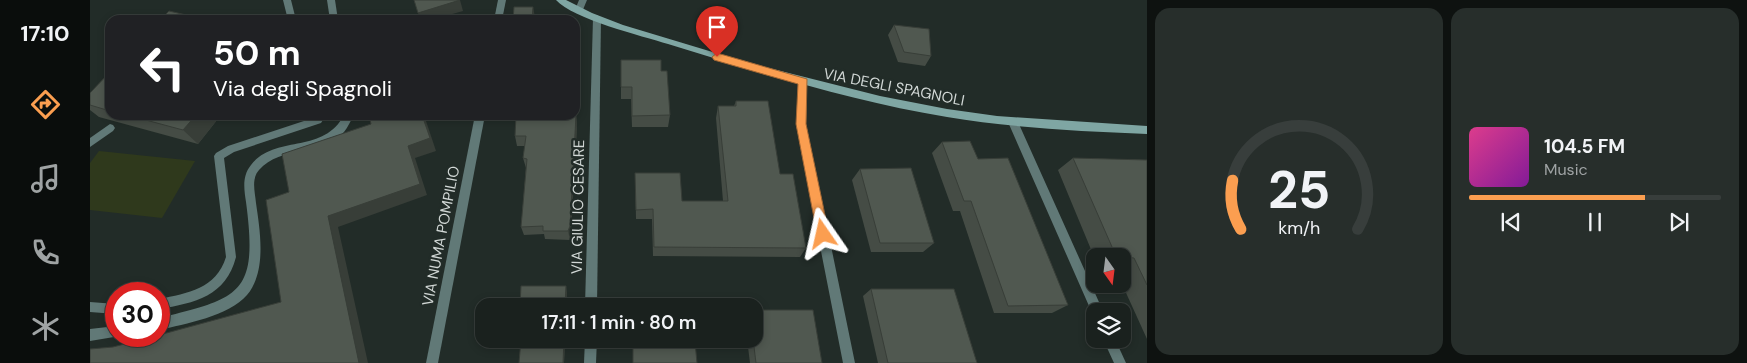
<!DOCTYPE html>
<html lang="en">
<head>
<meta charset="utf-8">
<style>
	body { margin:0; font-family:"DM Sans",sans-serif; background:#272e2b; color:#f1f3f6; height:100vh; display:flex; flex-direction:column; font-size:19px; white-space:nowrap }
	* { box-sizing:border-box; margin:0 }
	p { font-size:16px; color:#9fa3a4 }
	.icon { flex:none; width:28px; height:28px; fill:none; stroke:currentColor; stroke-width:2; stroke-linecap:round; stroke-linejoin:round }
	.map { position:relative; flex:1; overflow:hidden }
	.side { display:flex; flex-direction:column; gap:8px; padding:8px; background:#0e1210; width:600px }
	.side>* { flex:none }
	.guide { position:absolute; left:15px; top:15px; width:475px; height:105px; border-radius:15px; box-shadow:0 2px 8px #0003,0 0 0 1px #383e3c; background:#202124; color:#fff; overflow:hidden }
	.needle { width:32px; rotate:166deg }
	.tools { position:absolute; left:996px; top:248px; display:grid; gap:10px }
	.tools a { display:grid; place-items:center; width:45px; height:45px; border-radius:10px; background:#1a211e; box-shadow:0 2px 8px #0003,0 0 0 1px #383e3c; font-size:25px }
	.speed { position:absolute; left:15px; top:282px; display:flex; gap:10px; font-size:25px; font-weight:700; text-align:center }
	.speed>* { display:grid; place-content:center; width:65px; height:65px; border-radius:50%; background:#1a211e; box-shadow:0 2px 8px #0003,0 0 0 1px #383e3c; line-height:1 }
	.speed .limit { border:8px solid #d22; background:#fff; color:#111 }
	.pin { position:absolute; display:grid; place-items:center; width:42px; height:42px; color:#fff; margin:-51px -21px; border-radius:50% 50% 50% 0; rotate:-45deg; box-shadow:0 0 5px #0007 }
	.pin .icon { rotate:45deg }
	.me { position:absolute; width:55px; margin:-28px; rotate:349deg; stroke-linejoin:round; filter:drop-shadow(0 0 4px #0008) }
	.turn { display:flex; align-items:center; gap:18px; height:105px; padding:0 25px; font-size:22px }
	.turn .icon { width:65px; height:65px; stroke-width:2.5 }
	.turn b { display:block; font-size:35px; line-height:42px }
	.side .tile { flex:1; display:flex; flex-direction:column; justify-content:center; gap:8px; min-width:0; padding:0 18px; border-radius:15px; background:#272e2b }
	.side .dial { align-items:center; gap:0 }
	.dial svg { height:130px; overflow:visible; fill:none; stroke:#383e3c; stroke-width:7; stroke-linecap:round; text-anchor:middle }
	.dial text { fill:#f1f3f6; stroke:none }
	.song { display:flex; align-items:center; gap:15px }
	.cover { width:60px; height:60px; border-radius:8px; background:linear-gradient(135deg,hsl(330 70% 55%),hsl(290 70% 35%)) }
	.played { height:5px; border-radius:2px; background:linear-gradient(90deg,#fb9e50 70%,#383e3c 70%) }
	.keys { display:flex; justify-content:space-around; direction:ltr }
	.side .tiles { flex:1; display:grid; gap:8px; grid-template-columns:repeat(2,1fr) }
	.trip { position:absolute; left:385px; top:298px; width:288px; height:50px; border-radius:15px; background:#1a211e; box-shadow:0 2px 8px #0003,0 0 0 1px #383e3c; font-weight:600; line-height:50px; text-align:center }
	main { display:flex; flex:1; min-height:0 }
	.tab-bar { display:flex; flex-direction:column; width:90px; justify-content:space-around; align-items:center; background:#0a0d0c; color:#9fa3a4 }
	.tab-bar .icon { width:35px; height:35px }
	.tab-bar .current { color:#fb9e50 }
	.tab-bar b { font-size:22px; color:#f1f3f6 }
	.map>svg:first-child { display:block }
</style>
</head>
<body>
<main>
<nav class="tab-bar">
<b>17:10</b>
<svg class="icon current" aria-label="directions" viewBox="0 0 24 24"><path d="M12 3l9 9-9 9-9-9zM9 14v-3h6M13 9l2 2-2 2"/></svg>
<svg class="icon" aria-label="music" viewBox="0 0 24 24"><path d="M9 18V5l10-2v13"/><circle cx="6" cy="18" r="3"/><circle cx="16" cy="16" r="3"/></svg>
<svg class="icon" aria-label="phone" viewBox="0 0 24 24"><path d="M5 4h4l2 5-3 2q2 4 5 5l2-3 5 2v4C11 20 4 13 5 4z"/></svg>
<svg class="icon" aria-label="climate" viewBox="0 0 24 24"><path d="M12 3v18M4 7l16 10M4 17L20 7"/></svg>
</nav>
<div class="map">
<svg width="1057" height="363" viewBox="0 0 1057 363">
	<rect width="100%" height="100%" fill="#222c28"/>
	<path fill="#2f391c" d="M9 151 105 161 72 218 0 210V163Z"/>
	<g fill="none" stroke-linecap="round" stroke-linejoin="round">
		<path fill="#617977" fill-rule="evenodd" d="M20 124 23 125 25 128 23 131 0 147V138Z"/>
		<g fill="#617977" fill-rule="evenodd">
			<path d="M193 0H201L206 20H198Z"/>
			<path d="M237 0H245L248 20H240Z"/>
			<path d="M408 0H416L412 20H404Z"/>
			<path d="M489 0H497L492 12 489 13 485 10Z"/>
			<path d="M507 15 511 18 507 306H495L503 18Z"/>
			<path d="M713 78 717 82 716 124 765 363H753L706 124 709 82Z"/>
			<path d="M222 115H232L233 120 231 123 144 152 134 158 146 257C136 296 105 303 69 309V299C98 293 126 289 136 257L124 156 126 153 138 146 223 118Z"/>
			<path d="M254 115H264C261 120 258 127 254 132 232 156 191 145 169 170 161 179 165 192 166 203 170 231 177 271 157 295 139 316 95 324 69 330V318C152 298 168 293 156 202 154 189 152 176 161 165 185 134 233 155 254 115Z"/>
			<path d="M385 115H395L348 363H336Z"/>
			<path d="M923 118 928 122 1013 311H1005V316L1003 315 918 122Z"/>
			<path d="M0 302 26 304V314L0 312Z"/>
			<path d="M26 326V336H30L0 341V329Z"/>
			<path d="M495 339H507L506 363H494Z"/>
			<path d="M1013 339H1025L1036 363H1024Z"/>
		</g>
		<path fill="#7fa6a3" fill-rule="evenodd" d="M466 0H476L502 13 533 25 659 63 790 96 857 109 907 116 1057 126V134C990 131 923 128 857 117 761 101 670 72 578 44 552 36 483 19 466 0Z"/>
	</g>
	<g fill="#454c45">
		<path d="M804 25 841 56 835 66 808 62 798 35Z"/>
		<path d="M531 60 571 71 580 115 578 127H542L541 99H531Z"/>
		<path d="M20 72V115H131L108 144 9 117 0 110V93Z"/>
		<path d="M646 101 690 174 716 248 710 257 563 256 562 219H546L545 173 592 201H633L626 118 628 106H644Z"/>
		<path d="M486 115 487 125 481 234 480 240 455 239 454 234 434 235 431 227 436 168 433 158 435 146H427L425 136Z"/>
		<path d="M852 142 888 159 978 305 962 313H904L870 211H863L842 153Z"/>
		<path d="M983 158 1057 160V339L1032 284V256H1005V259L968 170Z"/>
		<path d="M770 169 844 243 833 252H781L762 180Z"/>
		<path d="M781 289 887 363H788L773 296Z"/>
		<path d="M427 339H475L474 363H429L431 344H430Z"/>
		<path d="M657 339H664L732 363H660Z"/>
	</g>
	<g fill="#383e38">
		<path d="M370 0 373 11 341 20H331L328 13Z"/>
		<path d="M443 7 445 17V20H442Z"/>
		<path d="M106 115H131L108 144 93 130Z"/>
		<path d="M332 115H334L346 151 325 158 337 195 248 227 278 363H269L238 216 318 146Z"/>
		<path d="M486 115 487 125 481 234 480 240 478 231Z"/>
		<path d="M476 286 477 292V306H475Z"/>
		<path d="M474 339H475L474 363H473Z"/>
	</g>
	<g fill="#505850" stroke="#383e38">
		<path d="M324 0H370L328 13Z"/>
		<path d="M424 7H443L442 20H423Z"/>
		<path d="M79 11 118 20H70Z"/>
		<path d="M804 25 839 29 841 56 814 52Z"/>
		<path d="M531 60H571V71H577L580 115 542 116V87H531Z"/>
		<path d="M20 72V111L0 105V93Z"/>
		<path d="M646 101H678L690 174H703L716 248 564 247 563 209 546 210 545 173H590L592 201H638L628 106H646Z"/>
		<path d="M37 115H106L93 130Z"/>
		<path d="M279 115H332L340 138 318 146 330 184 238 216 269 363H0V349L23 347 65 336H69V335L191 302 176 200 199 192 192 154 281 124Z"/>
		<path d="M426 115H486L480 226 478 231H453V226L431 227 437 159 433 158 436 136H425Z"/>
		<path d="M880 141 888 159 918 158 978 305 918 306 881 201H874L852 142Z"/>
		<path d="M983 158 1057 160V285L1044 258 1026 256Z"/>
		<path d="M821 168 844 243H790L770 169Z"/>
		<path d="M431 286H476L475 306H430Z"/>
		<path d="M781 289H864L887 363H798Z"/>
		<path d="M664 310H723L732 363H666L663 339H664Z"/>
		<path d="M427 339H474L473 363H429L431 339Z"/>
		<path d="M543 342H605L607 363H543Z"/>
	</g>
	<path fill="#fb9e50" stroke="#a36734" d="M627 53 717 79 716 124 739 234 738 238 733 240 727 234 706 124 708 84 624 60 622 57Z"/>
	<g text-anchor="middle" stroke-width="5" stroke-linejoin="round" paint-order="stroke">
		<g font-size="15" fill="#d1d7d5" stroke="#222c28">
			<text transform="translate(804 87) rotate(11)" y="5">VIA DEGLI SPAGNOLI</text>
			<text transform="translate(488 207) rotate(-89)" y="5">VIA GIULIO CESARE</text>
			<text transform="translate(351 236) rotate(-79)" y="5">VIA NUMA POMPILIO</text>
		</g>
	</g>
</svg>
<div class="tools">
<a><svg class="needle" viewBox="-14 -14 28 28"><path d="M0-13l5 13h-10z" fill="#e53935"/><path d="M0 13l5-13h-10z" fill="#9fa3a4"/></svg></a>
<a><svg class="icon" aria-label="layers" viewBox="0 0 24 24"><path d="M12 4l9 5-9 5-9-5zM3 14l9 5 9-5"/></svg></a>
</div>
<div class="speed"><div class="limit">30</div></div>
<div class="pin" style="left:627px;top:57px;background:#d93025"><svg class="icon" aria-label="arrive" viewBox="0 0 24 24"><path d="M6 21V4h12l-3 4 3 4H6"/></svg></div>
<svg class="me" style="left:733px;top:234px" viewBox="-20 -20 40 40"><path d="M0-17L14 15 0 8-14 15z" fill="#fb9e50" stroke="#fff" stroke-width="4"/></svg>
<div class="trip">17:11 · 1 min · 80 m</div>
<div class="guide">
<div class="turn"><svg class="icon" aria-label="left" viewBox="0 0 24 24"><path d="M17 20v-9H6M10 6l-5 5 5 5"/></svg><div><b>50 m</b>Via degli Spagnoli</div></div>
</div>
</div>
<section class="side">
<div class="tiles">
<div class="tile dial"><svg viewBox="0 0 100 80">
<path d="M14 69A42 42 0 1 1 86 69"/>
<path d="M14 69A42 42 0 0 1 9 39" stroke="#fb9e50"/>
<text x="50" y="56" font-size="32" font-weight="700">25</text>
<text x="50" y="72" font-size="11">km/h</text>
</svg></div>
<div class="tile">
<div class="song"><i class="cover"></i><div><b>104.5 FM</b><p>Music</p></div></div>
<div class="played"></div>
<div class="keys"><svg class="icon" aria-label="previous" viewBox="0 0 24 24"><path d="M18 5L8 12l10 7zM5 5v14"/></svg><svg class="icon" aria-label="pause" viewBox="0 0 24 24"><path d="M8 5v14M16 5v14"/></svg><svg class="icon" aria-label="next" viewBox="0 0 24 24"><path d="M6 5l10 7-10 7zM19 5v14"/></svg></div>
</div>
</div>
</section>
</main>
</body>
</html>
